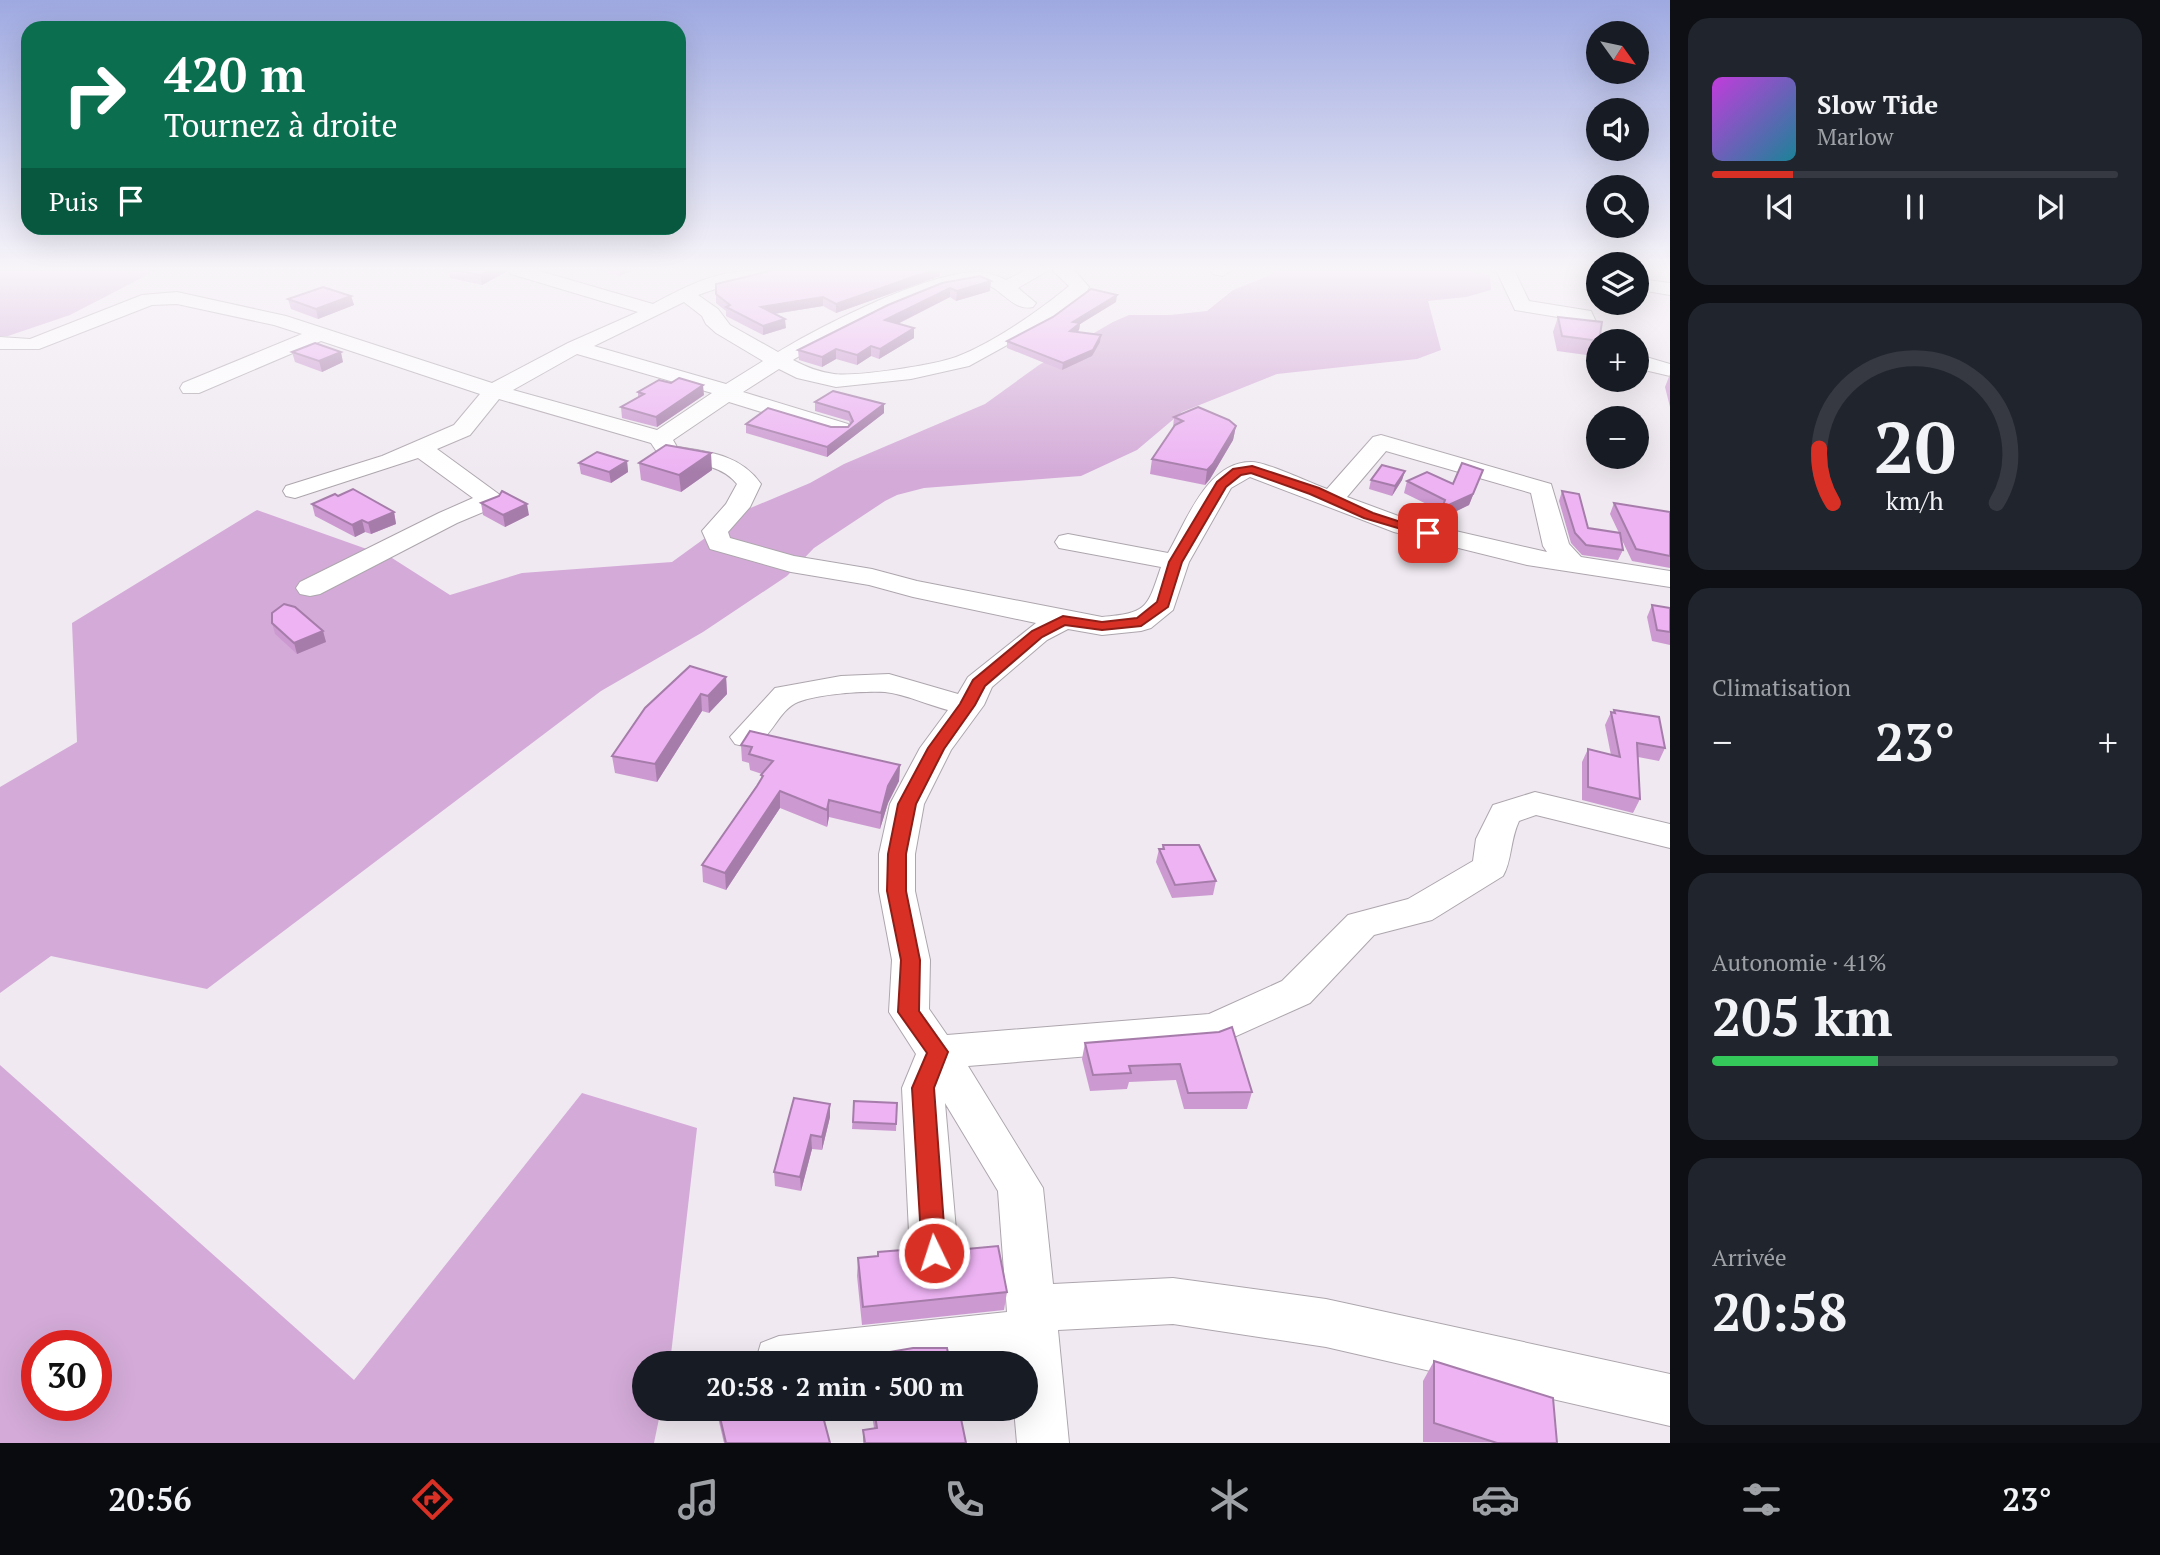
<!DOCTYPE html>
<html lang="fr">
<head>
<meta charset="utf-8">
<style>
	body { margin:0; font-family:"PT Serif",serif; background:#20242c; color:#f1f3f6; height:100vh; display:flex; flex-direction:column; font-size:26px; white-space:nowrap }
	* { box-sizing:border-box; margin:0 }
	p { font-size:23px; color:#9ea1a6 }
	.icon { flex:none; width:38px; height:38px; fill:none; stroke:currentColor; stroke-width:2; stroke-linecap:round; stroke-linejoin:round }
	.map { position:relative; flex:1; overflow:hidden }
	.side { display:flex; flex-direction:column; gap:18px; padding:18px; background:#0d0f14; width:490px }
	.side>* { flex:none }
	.top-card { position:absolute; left:21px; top:21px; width:665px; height:214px; border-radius:21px; box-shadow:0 7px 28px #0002; background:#0b6e4f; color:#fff; overflow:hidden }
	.needle { width:46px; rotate:123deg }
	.buttons { position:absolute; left:1586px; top:21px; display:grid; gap:14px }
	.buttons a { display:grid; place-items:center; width:63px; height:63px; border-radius:50%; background:#171b24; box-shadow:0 7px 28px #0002; font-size:35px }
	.speed { position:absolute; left:21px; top:1330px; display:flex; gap:14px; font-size:35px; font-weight:700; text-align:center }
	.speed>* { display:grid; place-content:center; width:91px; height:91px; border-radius:50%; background:#171b24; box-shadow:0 7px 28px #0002; line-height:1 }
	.speed .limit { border:10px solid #d22; background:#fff; color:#111 }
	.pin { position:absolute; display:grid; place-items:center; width:60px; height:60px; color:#fff; margin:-30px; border-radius:14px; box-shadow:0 4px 10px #0006 }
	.me { position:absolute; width:77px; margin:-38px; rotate:356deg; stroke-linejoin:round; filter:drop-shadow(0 0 5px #0008) }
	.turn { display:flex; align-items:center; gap:24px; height:147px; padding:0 28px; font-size:32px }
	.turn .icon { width:91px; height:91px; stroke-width:2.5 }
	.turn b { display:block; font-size:49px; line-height:60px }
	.then { display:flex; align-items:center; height:66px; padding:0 28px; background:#0003; gap:14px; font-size:26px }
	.big { font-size:52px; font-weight:700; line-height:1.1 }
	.side .widget { flex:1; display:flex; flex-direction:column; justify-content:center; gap:10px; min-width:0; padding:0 24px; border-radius:21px; background:#20242c }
	.side .dial { align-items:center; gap:0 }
	.dial svg { height:182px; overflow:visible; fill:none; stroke:#363941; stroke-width:7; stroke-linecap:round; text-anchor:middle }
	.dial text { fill:#f1f3f6; stroke:none }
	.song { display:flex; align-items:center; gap:21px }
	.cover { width:84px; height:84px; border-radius:10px; background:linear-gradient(135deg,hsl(290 70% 55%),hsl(190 70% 35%)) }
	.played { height:7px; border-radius:4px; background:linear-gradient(90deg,#d93025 20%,#363941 20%) }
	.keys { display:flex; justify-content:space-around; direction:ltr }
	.heat { display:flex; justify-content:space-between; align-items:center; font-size:38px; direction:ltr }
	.charge { height:10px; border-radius:5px; background:linear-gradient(90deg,#34c759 41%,#363941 0) }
	.trip { position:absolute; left:632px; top:1351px; width:406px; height:70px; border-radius:35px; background:#171b24; box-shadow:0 7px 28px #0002; font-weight:700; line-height:70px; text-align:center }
	.tab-bar { display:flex; height:112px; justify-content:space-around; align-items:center; background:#090b0e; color:#9ea1a6 }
	.tab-bar .icon { width:49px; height:49px }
	.tab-bar .current { color:#d93025 }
	.tab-bar b { font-size:32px; color:#f1f3f6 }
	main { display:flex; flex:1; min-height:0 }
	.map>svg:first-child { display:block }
</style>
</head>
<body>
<main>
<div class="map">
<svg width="1670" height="1443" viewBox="0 0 1670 1443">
	<rect width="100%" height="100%" fill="#f0e9f1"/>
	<g fill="#d4abd8" fill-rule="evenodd">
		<path d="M0 270H157L70 315 8 336H0Z"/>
		<path d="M1275 270H1466L1490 275 1491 290 1466 297 1428 301 1441 350 1417 359 1277 374 1182 412 1137 450 1081 476 924 488 897 495 885 501 814 548 787 576 703 632 601 691 207 989 51 956 0 993V787L77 742 72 623 257 510 392 558 450 595 522 573 672 562 741 512 810 483 844 464 985 404 1039 365 1113 322 1129 315H1170L1207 311 1233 290 1271 275Z"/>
		<path d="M0 1065 354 1380 582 1093 697 1128 670 1363H644V1409H661L654 1443H0ZM37 1346H96V1405H37Z"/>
	</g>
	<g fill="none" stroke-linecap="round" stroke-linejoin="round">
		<defs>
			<g id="minor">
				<path d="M508 270H536L653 304C690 284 718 270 762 270L759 274 698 295 718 309 730 325 778 352C821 326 930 270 980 272 989 272 997 276 1006 280L1026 270H1049L1018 288 1036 303 1033 307C1012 312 1001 286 981 283 945 277 827 340 793 360 806 367 819 372 834 374 855 377 935 365 956 357 993 343 1039 311 1069 286L1052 270H1074L1089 287 1087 291 1051 321 969 366 911 379 836 387 797 378 779 369 743 392 848 424 851 429 848 434H832L729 402 673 440 677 447C710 452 741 455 761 484L750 507 728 532 730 538 794 556 872 569 917 581 1102 617C1147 613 1147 609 1161 567L1059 548 1055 542 1059 536 1068 534 1168 553C1187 520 1207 462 1251 462 1267 462 1310 483 1327 489L1373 437 1381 435 1551 484 1569 544 1581 557 1670 571V587L1527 565 1394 532 1250 477 1231 488 1189 562 1173 610 1151 628 1141 631 1102 635 1068 629 1047 640 992 687 984 705 951 750 924 804 915 854V891L930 960 929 1009 947 1035 1209 1014 1282 981 1348 915 1408 899 1473 861 1476 839 1493 805 1535 792 1670 824V848L1536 815 1519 821C1510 840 1512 861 1503 876L1432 920 1374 935 1310 1003 1214 1046 968 1066 1043 1188 1053 1284 1173 1278 1326 1299 1670 1374V1426L1326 1347 1173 1324 1058 1330 1069 1443H1017L1014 1409H1026V1363H1011L1010 1360 979 1363H755L761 1343 779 1336 1007 1312 998 1191 945 1103 958 1253 951 1268 934 1275 917 1268 910 1253 902 1088 916 1054 889 1012 892 960 879 891V854L890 804 920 748 948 710C928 705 905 694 885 692 862 691 819 694 798 702 772 713 771 754 735 744L730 737 775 688 841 676 889 674 958 694 968 677 1036 623 913 597 869 585 791 572 710 549 702 531 726 504 737 484C719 461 686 464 661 458L651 443 499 399 470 435 437 449 500 495 503 500 500 505 457 523 320 594 310 596 300 594 296 588 300 582 439 513 473 498 418 458 295 498 286 496 283 491 286 486 382 456 454 425 480 394 321 341 199 393H183L180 388 183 383 302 334 274 325 177 304 152 305 39 349H0V337L30 339 142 295 177 292 286 316 492 383 568 343 638 312 511 274ZM684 302 702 316 706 324 716 333 763 361 726 384 594 346ZM577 354 712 393 657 430 513 390ZM1386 451 1531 493 1543 546 1547 552 1412 521 1347 497Z"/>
				<path d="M1210 270H1230L1231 271 1222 276 1213 274Z"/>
				<path d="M1496 270H1514L1529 301 1591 311 1598 326 1595 330H1581L1576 320 1515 310Z"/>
				<path d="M1647 280 1670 283V295L1640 290 1638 286 1640 282Z"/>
				<path d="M1636 354 1670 364V376L1636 368Z"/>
			</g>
		</defs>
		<use href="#minor" stroke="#ada6ad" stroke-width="2"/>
		<use href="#minor" fill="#fff" fill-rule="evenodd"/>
	</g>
	<g fill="#cc9ad1">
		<path d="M449 270H506V272L482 285 450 278Z"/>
		<path d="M594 270H633L620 276Z"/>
		<path d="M940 276 836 313 823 306 774 314 786 328 763 335 726 316V311L716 303V284Z"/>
		<path d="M942 283 990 291 956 301 950 297 898 324 914 328V338L879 359 871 356 857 365 836 359 822 367 799 360 798 350Z"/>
		<path d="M351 296 354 305 318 319 291 309 288 299Z"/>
		<path d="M1116 302 1080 324 1079 330 1077 332 1100 342 1092 356 1062 370 1007 348V341Z"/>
		<path d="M1558 317 1599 341H1598V345L1594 356 1557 351 1553 332Z"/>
		<path d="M292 352 343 362 322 372 295 362Z"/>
		<path d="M1670 374V407L1665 387Z"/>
		<path d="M638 392 704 395 657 427 622 418 621 407 638 397Z"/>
		<path d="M815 402 884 413 827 457 746 433V424L831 427H848L850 424 849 421 815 411Z"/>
		<path d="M1174 417 1236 426 1233 440 1210 479 1205 485 1150 474 1152 459 1173 428Z"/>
		<path d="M627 461 628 472 611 483 581 474 579 463Z"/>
		<path d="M639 463 712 470 681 492 641 480Z"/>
		<path d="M1483 470 1469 505 1438 520 1441 511 1404 493 1407 481 1453 484Z"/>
		<path d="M1405 471 1402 480 1392 496 1369 489 1371 480Z"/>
		<path d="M1562 491 1588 528 1619 533 1610 514 1614 503 1670 512V568L1632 561 1620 536 1623 550 1618 560 1582 555 1571 543 1559 501Z"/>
		<path d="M481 503 529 515 505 527 483 515Z"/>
		<path d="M312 504 394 512 396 524 371 534 365 532 355 537 315 516Z"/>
		<path d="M1652 605 1670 608V645L1652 641 1647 617Z"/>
		<path d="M272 623 323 631 326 642 297 654 275 634Z"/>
		<path d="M726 677 727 694 709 713 702 711 657 782 615 773 612 756Z"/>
		<path d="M1614 710 1665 748 1659 761 1638 757 1640 799 1633 813 1582 800V762L1588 749 1611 755 1605 725 1611 712 1613 713Z"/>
		<path d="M741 745 900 765 899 781 888 803 880 829 829 817 827 827 780 808 726 890 703 882 702 865 761 779 762 774 750 770 749 763 742 761Z"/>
		<path d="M1163 845 1216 881 1213 895 1172 898 1156 862 1159 849H1162Z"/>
		<path d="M1219 1032 1252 1092 1247 1109H1184L1176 1080 1129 1082 1127 1089 1090 1091 1082 1059 1085 1043Z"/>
		<path d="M854 1101 897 1103 896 1131 852 1129Z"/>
		<path d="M830 1104V1117L822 1150 812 1149 801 1191 775 1186 774 1172Z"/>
		<path d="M878 1252 917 1253 1007 1292 1004 1310 862 1325 857 1276 858 1258 877 1256Z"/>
		<path d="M1434 1361 1557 1443 1423 1442V1381Z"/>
		<path d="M716 1409H821L830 1443H724Z"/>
		<path d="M871 1409H959L966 1443H863V1430L874 1428Z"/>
	</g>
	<g fill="#a67daa">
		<path d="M491 270H506V272L482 285 480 275Z"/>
		<path d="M620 270H633L620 276Z"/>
		<path d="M933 270H940V276L836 313V304Z"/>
		<path d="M991 281 990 291 956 301 957 291Z"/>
		<path d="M950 288V297L885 330V320Z"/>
		<path d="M1117 295 1116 302 1080 324 1079 330 1069 338 1073 322Z"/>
		<path d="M351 296 354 305 318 319 316 309Z"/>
		<path d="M823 297V306L761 316V307Z"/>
		<path d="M785 319 786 328 763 335V326Z"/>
		<path d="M914 328V338L879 359 880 349Z"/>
		<path d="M1101 335 1100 342 1092 356 1062 370 1063 363Z"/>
		<path d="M871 346V356L857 365V355Z"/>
		<path d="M836 349V359L822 367V357Z"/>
		<path d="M341 352 343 362 322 372 319 361Z"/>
		<path d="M703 385 704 395 657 427 656 417Z"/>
		<path d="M884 404V413L827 457V447Z"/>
		<path d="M1236 426 1233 440 1210 479 1205 485 1207 470Z"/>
		<path d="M711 453 712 470 681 492 679 475Z"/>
		<path d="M627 461 628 472 611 483 609 472Z"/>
		<path d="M1483 470 1469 505 1438 520 1442 508Z"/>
		<path d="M1405 471 1402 480 1392 496 1395 486Z"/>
		<path d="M527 504 529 515 505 527 503 515Z"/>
		<path d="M394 512 396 524 371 534 368 523Z"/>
		<path d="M362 520 365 532 355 537 352 525Z"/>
		<path d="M323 631 326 642 297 654 294 643Z"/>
		<path d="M726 677 727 694 709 713 708 696Z"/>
		<path d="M701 694 702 711 657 782 655 764Z"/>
		<path d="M900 765 899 781 888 803 880 829 881 813 888 786Z"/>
		<path d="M780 791V808L726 890 725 873Z"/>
		<path d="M829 800V817L827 827V810Z"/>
		<path d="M830 1104V1117L822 1150V1137Z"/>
		<path d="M811 1135 812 1149 801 1191 800 1177Z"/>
	</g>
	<g fill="#edb3f3" stroke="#a67daa" stroke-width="2">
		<path d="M454 270H491L480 275Z"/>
		<path d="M774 270H933L836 304 823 297 761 307 785 319 763 326 726 307 730 305 716 294V284Z"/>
		<path d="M980 276 991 281 957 291 950 288 885 320 914 328 880 349 871 346 857 355 836 349 822 357 798 350 888 305 942 283Z"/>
		<path d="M323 287 351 296 316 309 288 299Z"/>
		<path d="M1091 289 1117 295 1073 322 1080 323 1070 331 1101 335 1093 350 1063 363 1007 341 1053 317Z"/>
		<path d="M1558 317 1602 322 1599 341 1562 336Z"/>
		<path d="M315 343 341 352 319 361 292 352Z"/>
		<path d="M679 378 703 385 656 417 621 407 644 394 638 392 659 380 671 383Z"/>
		<path d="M833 391 884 404 827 447 746 424 768 408 831 427H848L853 421 849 412 815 402Z"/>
		<path d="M1198 407 1229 420 1236 426 1213 464 1207 470 1152 459 1175 425 1183 421 1174 417Z"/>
		<path d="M666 445 711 453 679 475 639 463Z"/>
		<path d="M597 452 627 461 609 472 579 463Z"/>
		<path d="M1462 463 1483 470 1473 494 1442 508 1445 500 1407 481 1427 472 1453 484Z"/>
		<path d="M1382 465 1405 471 1395 486 1371 480Z"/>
		<path d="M353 489 394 512 368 523 362 520 352 525 312 504 335 494 338 496Z"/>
		<path d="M502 491 527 504 503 515 481 503 499 496Z"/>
		<path d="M1562 491 1579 494 1588 528 1620 533 1623 550 1586 545 1575 533Z"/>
		<path d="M1614 503 1670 512V556L1636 549Z"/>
		<path d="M284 604 295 607 323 631 294 643 272 623V613Z"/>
		<path d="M1652 605 1670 608V632L1657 630Z"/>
		<path d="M690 666 726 677 708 696 701 694 655 764 612 756 645 708Z"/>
		<path d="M1614 710 1659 717 1665 748 1637 743 1640 799 1588 787V749L1620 757 1611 712 1615 713Z"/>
		<path d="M750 731 900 765 888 786 881 813 829 800 827 810 780 791 725 873 702 865 757 786 763 776 761 775 773 761 749 754 752 747 741 745Z"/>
		<path d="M1163 845H1199L1216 881 1175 885 1159 849H1164Z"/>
		<path d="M1232 1027 1252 1092 1188 1093 1180 1064 1129 1066 1131 1073 1093 1075 1085 1043 1219 1032Z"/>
		<path d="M794 1098 830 1104 822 1137 811 1135 800 1177 774 1172Z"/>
		<path d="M854 1101 897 1103 896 1124 853 1122Z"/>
		<path d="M998 1246 1007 1292 863 1307 858 1258 878 1256V1252L915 1249 917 1253 937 1260 956 1250Z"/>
		<path d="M913 1348H947L950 1363H867L866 1356Z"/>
		<path d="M1434 1361 1553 1398 1557 1443H1497L1434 1423Z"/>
		<path d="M718 1409H821L830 1443H726Z"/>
		<path d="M874 1409H959L966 1443H865L863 1430 877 1428Z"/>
	</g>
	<linearGradient id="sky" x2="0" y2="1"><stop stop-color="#9ea9e1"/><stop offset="0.57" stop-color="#f8f5f9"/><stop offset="1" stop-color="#f8f5f9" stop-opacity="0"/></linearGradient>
	<rect width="1670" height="472" fill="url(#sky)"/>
	<path fill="#d93025" stroke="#8d1f18" stroke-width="2" d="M1252 466 1319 488 1373 513 1435 533 1428 537 1364 518 1310 494 1251 473 1241 475 1226 487 1182 562 1168 607 1141 626 1102 630 1065 625 1042 637 985 686 975 705 944 749 916 804 906 854V891L920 960 919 1011 948 1052 934 1088 946 1253 943 1261 934 1264 926 1261 922 1253 912 1088 927 1053 898 1012 901 960 887 891 888 854 898 804 928 748 960 704 973 680 1032 631 1063 616 1102 622 1137 618 1157 602 1169 562 1217 482 1233 469Z"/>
</svg>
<div class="buttons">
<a><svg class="needle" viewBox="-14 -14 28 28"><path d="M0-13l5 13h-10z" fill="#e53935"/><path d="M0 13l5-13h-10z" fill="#9ea1a6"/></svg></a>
<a><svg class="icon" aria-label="sound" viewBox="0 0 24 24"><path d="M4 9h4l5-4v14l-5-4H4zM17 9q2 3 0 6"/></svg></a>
<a><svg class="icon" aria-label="search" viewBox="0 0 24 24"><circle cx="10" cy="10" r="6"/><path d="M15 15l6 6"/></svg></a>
<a><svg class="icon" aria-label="layers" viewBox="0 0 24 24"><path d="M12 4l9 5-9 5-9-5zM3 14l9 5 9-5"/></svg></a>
<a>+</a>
<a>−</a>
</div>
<div class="speed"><div class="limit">30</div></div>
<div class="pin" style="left:1428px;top:533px;background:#d93025"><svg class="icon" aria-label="arrive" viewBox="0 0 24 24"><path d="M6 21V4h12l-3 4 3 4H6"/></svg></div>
<svg class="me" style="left:934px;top:1253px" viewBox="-20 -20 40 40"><circle r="17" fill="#d93025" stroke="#fff" stroke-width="3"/><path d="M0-11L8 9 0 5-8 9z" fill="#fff"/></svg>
<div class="trip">20:58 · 2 min · 500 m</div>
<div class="top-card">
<div class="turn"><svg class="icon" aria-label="right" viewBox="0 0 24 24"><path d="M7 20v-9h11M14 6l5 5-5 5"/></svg><div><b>420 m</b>Tournez à droite</div></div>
<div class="then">Puis<svg class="icon" aria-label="arrive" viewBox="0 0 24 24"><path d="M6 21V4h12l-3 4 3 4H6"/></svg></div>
</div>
</div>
<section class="side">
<div class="widget">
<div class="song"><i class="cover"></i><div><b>Slow Tide</b><p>Marlow</p></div></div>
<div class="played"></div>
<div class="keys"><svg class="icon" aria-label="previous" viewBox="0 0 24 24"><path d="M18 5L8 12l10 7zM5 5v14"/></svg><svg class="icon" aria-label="pause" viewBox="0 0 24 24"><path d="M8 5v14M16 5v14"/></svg><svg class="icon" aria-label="next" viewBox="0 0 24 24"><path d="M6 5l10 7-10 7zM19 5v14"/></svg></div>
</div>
<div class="widget dial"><svg viewBox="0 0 100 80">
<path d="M14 69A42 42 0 1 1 86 69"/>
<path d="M14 69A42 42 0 0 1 8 45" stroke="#d93025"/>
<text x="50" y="56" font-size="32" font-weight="700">20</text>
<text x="50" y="72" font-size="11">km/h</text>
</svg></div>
<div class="widget"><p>Climatisation</p>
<div class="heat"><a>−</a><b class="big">23°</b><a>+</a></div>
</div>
<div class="widget"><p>Autonomie · 41%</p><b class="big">205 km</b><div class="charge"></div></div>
<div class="widget"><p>Arrivée</p><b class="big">20:58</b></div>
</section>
</main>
<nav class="tab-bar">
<b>20:56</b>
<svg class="icon current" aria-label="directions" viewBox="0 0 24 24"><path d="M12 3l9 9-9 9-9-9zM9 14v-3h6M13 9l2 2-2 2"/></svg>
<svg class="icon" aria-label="music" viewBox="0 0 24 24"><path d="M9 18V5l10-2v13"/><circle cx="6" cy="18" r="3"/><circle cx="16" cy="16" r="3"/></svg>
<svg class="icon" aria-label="phone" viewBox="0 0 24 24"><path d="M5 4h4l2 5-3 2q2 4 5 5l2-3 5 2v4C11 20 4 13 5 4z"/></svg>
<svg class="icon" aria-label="climate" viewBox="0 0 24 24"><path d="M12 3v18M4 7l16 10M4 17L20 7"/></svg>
<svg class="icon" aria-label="car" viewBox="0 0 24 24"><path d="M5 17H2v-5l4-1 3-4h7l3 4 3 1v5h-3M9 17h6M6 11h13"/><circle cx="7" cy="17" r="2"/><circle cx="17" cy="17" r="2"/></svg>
<svg class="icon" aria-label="filters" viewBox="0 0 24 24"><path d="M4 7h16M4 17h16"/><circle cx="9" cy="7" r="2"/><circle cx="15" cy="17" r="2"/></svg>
<b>23°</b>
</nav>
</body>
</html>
